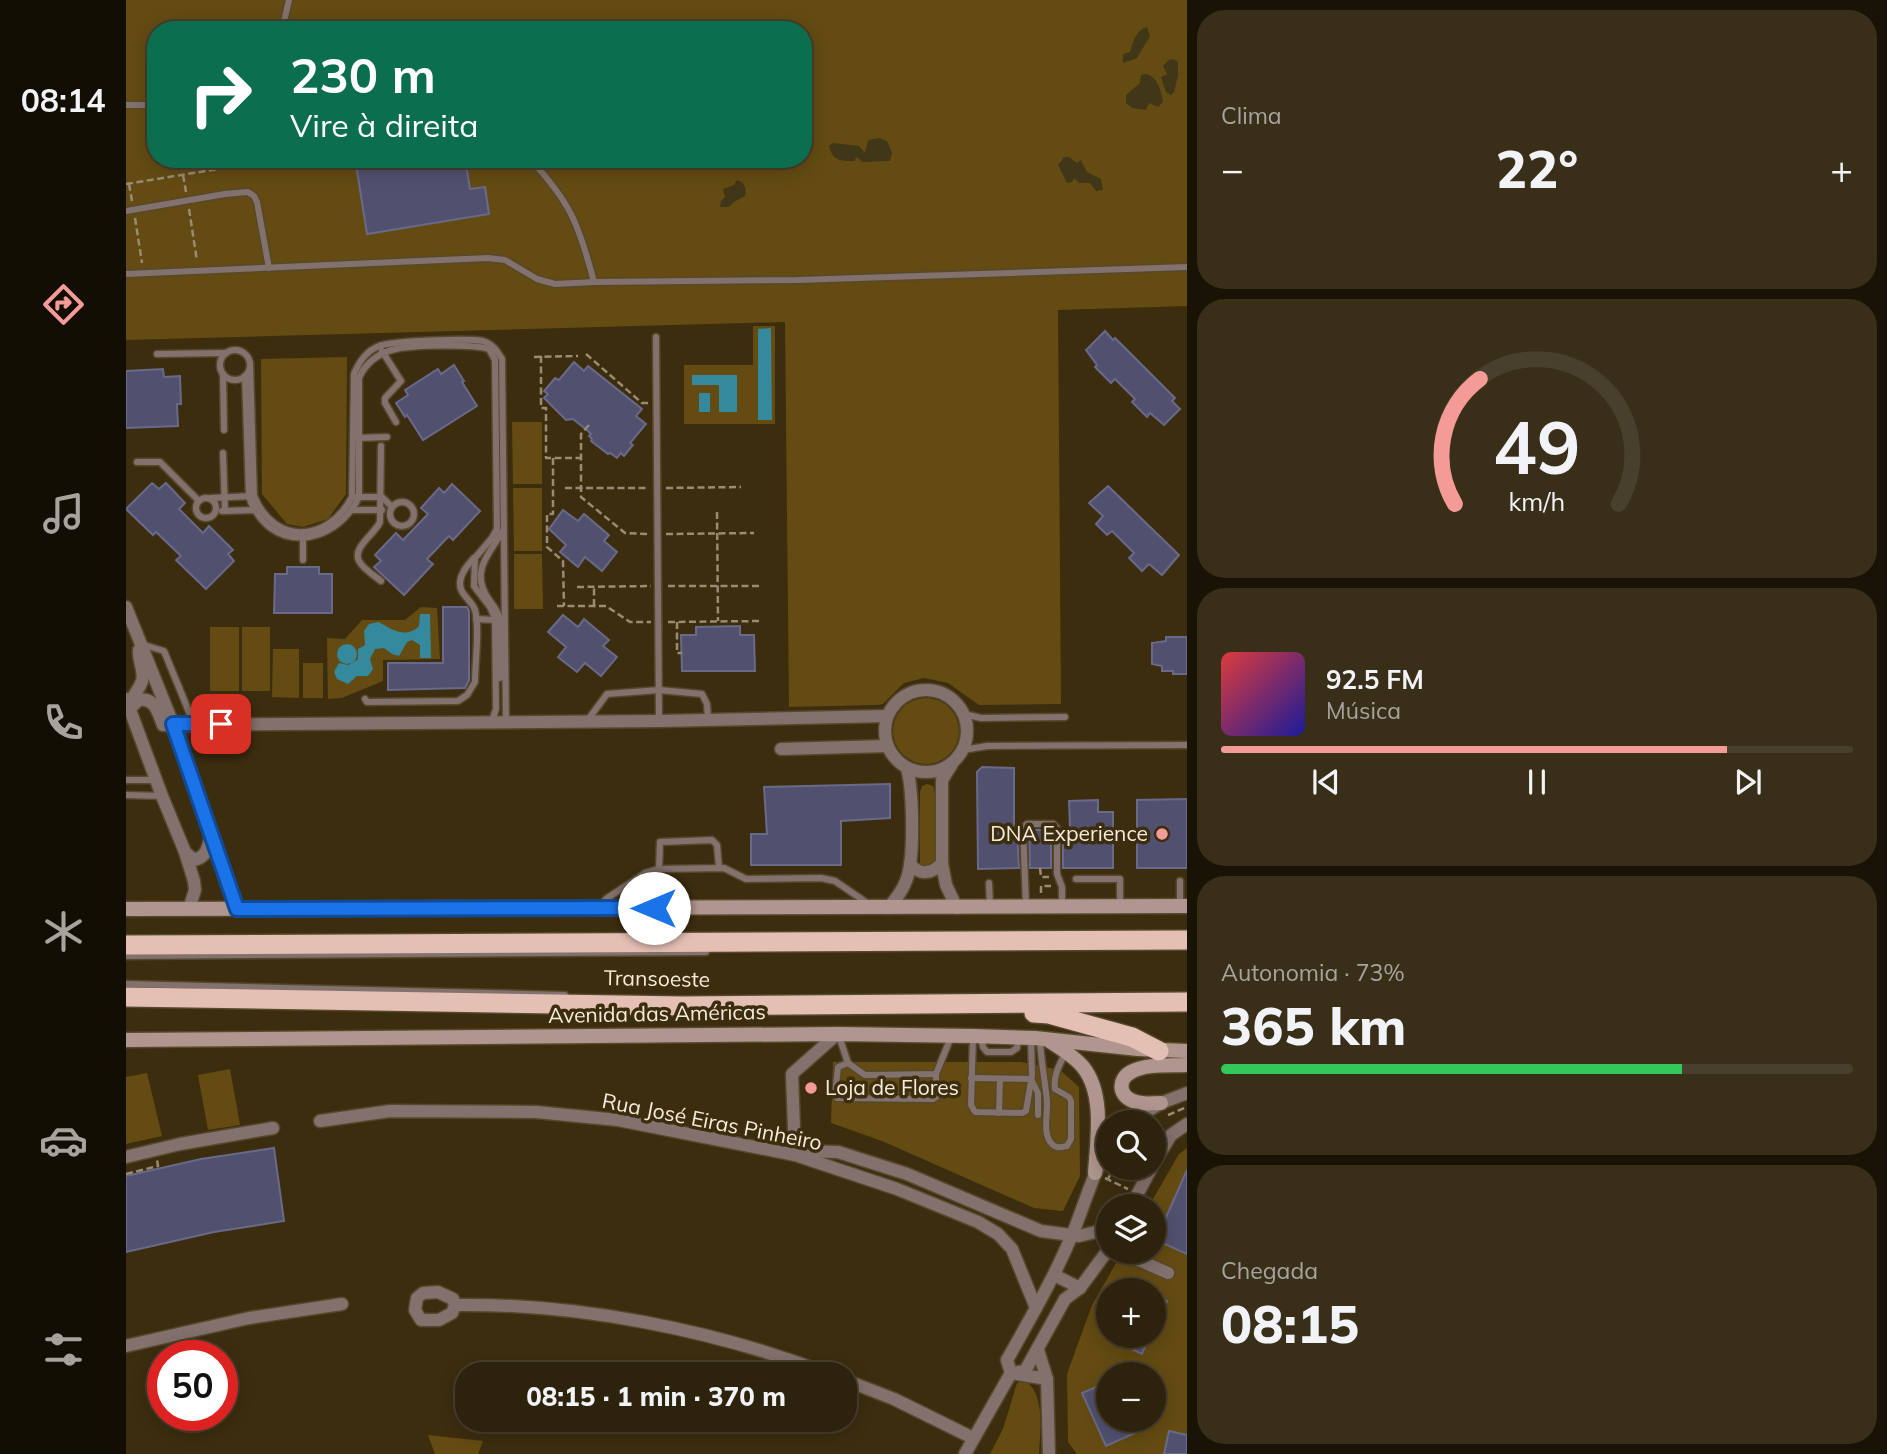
<!DOCTYPE html>
<html lang="pt">
<head>
<meta charset="utf-8">
<style>
	body { margin:0; font-family:Mulish,sans-serif; background:#392f19; color:#f1f3f6; height:100vh; display:flex; flex-direction:column; font-size:26px; white-space:nowrap }
	* { box-sizing:border-box; margin:0 }
	p { font-size:23px; color:#a7a49d }
	.icon { flex:none; width:38px; height:38px; fill:none; stroke:currentColor; stroke-width:2; stroke-linecap:round; stroke-linejoin:round }
	.map { position:relative; flex:1; overflow:hidden }
	.sheet { display:flex; flex-direction:column; gap:10px; padding:10px; background:#191306; width:700px }
	.sheet>* { flex:none }
	.banner { position:absolute; left:21px; top:21px; width:665px; height:147px; border-radius:28px; box-shadow:0 4px 18px #0003,0 0 0 2px #483f2c; background:#0b6e4f; color:#fff; overflow:hidden }
	.buttons { position:absolute; left:970px; top:1110px; display:grid; gap:14px }
	.buttons a { display:grid; place-items:center; width:70px; height:70px; border-radius:50%; background:#2d220b; box-shadow:0 4px 18px #0003,0 0 0 2px #483f2c; font-size:35px }
	.speed { position:absolute; left:21px; top:1340px; display:flex; gap:14px; font-size:35px; font-weight:700; text-align:center }
	.speed>* { display:grid; place-content:center; width:91px; height:91px; border-radius:50%; background:#2d220b; box-shadow:0 4px 18px #0003,0 0 0 2px #483f2c; line-height:1 }
	.speed .limit { border:10px solid #d22; background:#fff; color:#111 }
	.pin { position:absolute; display:grid; place-items:center; width:60px; height:60px; color:#fff; margin:-30px; border-radius:14px; box-shadow:0 4px 10px #0006 }
	.me { position:absolute; width:77px; margin:-38px; rotate:270deg; stroke-linejoin:round; filter:drop-shadow(0 0 5px #0008) }
	.turn { display:flex; align-items:center; gap:24px; height:147px; padding:0 28px; font-size:32px }
	.turn .icon { width:91px; height:91px; stroke-width:2.5 }
	.turn b { display:block; font-size:49px; line-height:60px }
	.big { font-size:52px; font-weight:800; line-height:1.1 }
	.sheet .tile { flex:1; display:flex; flex-direction:column; justify-content:center; gap:10px; min-width:0; padding:0 24px; border-radius:28px; background:#392f19 }
	.sheet .dial { align-items:center; gap:0 }
	.dial svg { height:182px; overflow:visible; fill:none; stroke:#483f2c; stroke-width:7; stroke-linecap:round; text-anchor:middle }
	.dial text { fill:#f1f3f6; stroke:none }
	.song { display:flex; align-items:center; gap:21px }
	.cover { width:84px; height:84px; border-radius:10px; background:linear-gradient(135deg,hsl(0 70% 55%),hsl(240 70% 35%)) }
	.played { height:7px; border-radius:4px; background:linear-gradient(90deg,#f59b97 80%,#483f2c 80%) }
	.keys { display:flex; justify-content:space-around; direction:ltr }
	.heat { display:flex; justify-content:space-between; align-items:center; font-size:38px; direction:ltr }
	.charge { height:10px; border-radius:5px; background:linear-gradient(90deg,#34c759 73%,#483f2c 0) }
	.trip { position:absolute; left:329px; top:1362px; width:402px; height:70px; border-radius:28px; background:#2d220b; box-shadow:0 4px 18px #0003,0 0 0 2px #483f2c; font-weight:800; line-height:70px; text-align:center }
	main { display:flex; flex:1; min-height:0 }
	.tab-bar { display:flex; flex-direction:column; width:126px; justify-content:space-around; align-items:center; background:#120e04; color:#a7a49d }
	.tab-bar .icon { width:49px; height:49px }
	.tab-bar .on { color:#f59b97 }
	.tab-bar b { font-size:32px; color:#f1f3f6 }
	.map>svg:first-child { display:block }
</style>
</head>
<body>
<main>
<nav class="tab-bar">
<b>08:14</b>
<svg class="icon on" aria-label="directions" viewBox="0 0 24 24"><path d="M12 3l9 9-9 9-9-9zM9 14v-3h6M13 9l2 2-2 2"/></svg>
<svg class="icon" aria-label="music" viewBox="0 0 24 24"><path d="M9 18V5l10-2v13"/><circle cx="6" cy="18" r="3"/><circle cx="16" cy="16" r="3"/></svg>
<svg class="icon" aria-label="phone" viewBox="0 0 24 24"><path d="M5 4h4l2 5-3 2q2 4 5 5l2-3 5 2v4C11 20 4 13 5 4z"/></svg>
<svg class="icon" aria-label="climate" viewBox="0 0 24 24"><path d="M12 3v18M4 7l16 10M4 17L20 7"/></svg>
<svg class="icon" aria-label="car" viewBox="0 0 24 24"><path d="M5 17H2v-5l4-1 3-4h7l3 4 3 1v5h-3M9 17h6M6 11h13"/><circle cx="7" cy="17" r="2"/><circle cx="17" cy="17" r="2"/></svg>
<svg class="icon" aria-label="filters" viewBox="0 0 24 24"><path d="M4 7h16M4 17h16"/><circle cx="9" cy="7" r="2"/><circle cx="15" cy="17" r="2"/></svg>
</nav>
<div class="map">
<svg width="1061" height="1454" viewBox="0 0 1061 1454">
	<rect width="100%" height="100%" fill="#3c2d0f"/>
	<g fill="#644b12" fill-rule="evenodd">
		<path d="M0 0H1061V306L932 310 935 704 853 705 822 683 798 678 778 683 757 704 751 705 663 707 659 322 0 340ZM30 30H677V159H30Z"/>
		<path d="M627 326H649V424H558V365H627Z"/>
		<path d="M221 357 220 494 202 519 177 527 161 524 136 494 135 359Z"/>
		<path d="M386 422H416V484H387Z"/>
		<path d="M387 488H416V551H388Z"/>
		<path d="M388 554H416L417 609H388Z"/>
		<path d="M295 607 311 608 314 659 257 660V681L216 698 202 699 201 638 219 639 236 620H279Z"/>
		<rect x="84" y="627" width="29" height="64"/>
		<rect x="116" y="627" width="28" height="64"/>
		<path d="M147 649H173V698L146 697Z"/>
		<rect x="177" y="663" width="20" height="35"/>
		<circle cx="800" cy="731" r="33"/>
		<path d="M801 784 807 786 809 793V863L797 868 794 863V792L796 786Z"/>
		<path d="M707 1062H895L934 1070 953 1087 954 1176 937 1211 908 1208 756 1141 705 1123Z"/>
		<path d="M104 1069 114 1125 82 1130 72 1075Z"/>
		<path d="M21 1073 36 1136 0 1144V1077Z"/>
		<path d="M1061 1148V1454H951L942 1442 941 1374 966 1305 997 1251H1027V1206H1023L1053 1154ZM982 1290H1027V1335H982ZM982 1374H1027V1419H982Z"/>
		<path d="M898 1380C920 1393 914 1431 913 1454H864L877 1429 891 1383Z"/>
		<path d="M302 1435 357 1441 352 1454H309Z"/>
	</g>
	<g fill="#3f3717">
		<path d="M1021 27 1024 36 1011 58 997 63V54L1004 52C1008 41 1009 31 1021 27Z"/>
		<path d="M1044 59 1050 60 1052 63V76L1048 92 1045 95 1040 92 1035 77 1041 74 1037 66Z"/>
		<path d="M1019 74C1032 76 1035 91 1037 102L1032 107 1023 103 1020 110 1006 108 1000 103V95L1014 83 1015 75Z"/>
		<path d="M680 94 683 98C684 106 686 126 682 132L677 127V96Z"/>
		<path d="M753 138 761 141 766 153 764 161C762 161 739 162 736 162L731 157 728 161C714 161 707 161 703 146L707 143 733 146 739 153 742 140Z"/>
		<path d="M938 157H943L951 163 955 160 961 172 975 179 977 190 970 191 964 183H953L948 178 946 182 941 183 932 165Z"/>
		<path d="M611 180C619 182 621 190 619 196L608 202 603 207H594L595 201 599 197 597 189 608 185Z"/>
	</g>
	<g fill="#34899d">
		<path d="M645 328 646 420H632V329Z"/>
		<path d="M566 375H611V412H593V385H566Z"/>
		<rect x="573" y="393" width="11" height="19"/>
		<path d="M294 614H304L305 658H294V645L286 640 281 642 273 656 266 654 258 648 249 649 244 659 247 669 242 676H231L222 684 211 679 208 672 213 663 222 665 232 659V649L239 645 238 631 243 624 253 622C266 630 280 639 293 626Z"/>
		<circle cx="221" cy="654" r="10"/>
	</g>
	<g fill="#51506f" stroke="#696989" stroke-width="2">
		<path d="M253 159H339L344 189 359 187 363 214 241 234 230 164Z"/>
		<path d="M979 331 987 340 989 338 1049 398 1046 401 1054 409 1038 425 1024 413 1021 417 1006 402 1009 399 989 379 985 383 969 367 971 365 960 350Z"/>
		<path d="M448 362 458 371 462 366 516 409 510 416 520 424 504 443 507 445 498 456 495 453 491 458 484 453 482 454 465 441 466 439 463 436 465 434 462 431 447 419 440 420 418 398 422 394 418 391 429 378 433 380Z"/>
		<path d="M328 365 338 381 336 382 351 406 297 440 281 415 279 417 270 403 282 395 279 390 312 369 315 374Z"/>
		<path d="M37 369 38 377 54 376 55 404H51L52 426 0 428V371Z"/>
		<path d="M26 483 33 489 40 483 59 503 53 509 77 533 83 526 107 550 102 554 108 561 80 589 50 560 55 556 30 532 27 535 0 509Z"/>
		<path d="M326 484 354 511 327 540 323 536 301 559 307 564 278 595 248 567 255 561 249 555 270 533 277 540 302 514 295 508 313 488 318 493Z"/>
		<path d="M982 486 1053 555 1036 575 1023 564 1016 571 1003 558 1008 553 986 531 981 535 970 524 977 516 963 503Z"/>
		<path d="M437 510 452 521 458 514 483 535 478 541 491 552 476 571 459 557 452 567 434 552 440 545 423 529Z"/>
		<path d="M161 567H193V574H206V613H148L149 574H161Z"/>
		<path d="M317 607H341L343 611V680L339 688 262 690V663H317Z"/>
		<path d="M437 615 452 627 458 619 483 640 477 646 491 657 475 676 459 663 451 672 432 657 440 647 422 632Z"/>
		<path d="M614 626V635H628L629 671H556L555 635H570V627Z"/>
		<path d="M1040 637H1061V674H1047V671H1036V666L1026 664V643L1040 641Z"/>
		<path d="M856 767 888 768V830H891L893 868 852 869 851 772Z"/>
		<path d="M764 784V818L715 821V865H625V834H641L638 787Z"/>
		<path d="M1061 799V868H1011V800Z"/>
		<path d="M972 800V812H987V868H937V829H944L943 801Z"/>
		<path d="M903 830H925V868H904Z"/>
		<path d="M148 1148 158 1221 88 1232 0 1252V1176L75 1159Z"/>
		<path d="M1061 1170V1254L1030 1240Z"/>
		<path d="M1027 1294 1041 1301 1027 1329Z"/>
		<path d="M976 1335H1024L1016 1354Z"/>
		<path d="M982 1382V1419H1005L1011 1432 980 1446 956 1393Z"/>
		<path d="M1043 1431 1061 1435V1454H1038Z"/>
	</g>
	<g fill="none" stroke-linecap="round" stroke-linejoin="round">
		<defs>
			<g id="service">
				<path d="M156 30 163 0"/>
				<path d="M0 105H30"/>
				<path d="M404 159C445 203 453 225 468 282L672 280 1061 267"/>
				<path d="M0 211 99 194 122 192 128 196 131 202 143 268"/>
				<path d="M0 274 362 258 379 260 411 279 429 284 468 282"/>
				<path d="M530 337 533 720"/>
				<circle cx="109" cy="365" r="15"/>
				<path d="M256 351 275 381 259 398V403L270 422"/>
				<path d="M31 354 100 353"/>
				<path d="M124 363 128 496C149 546 202 542 226 497L228 374C233 362 240 351 253 346 265 341 343 338 357 341 367 344 371 351 376 359L380 722"/>
				<path d="M97 374 98 430"/>
				<path d="M119 376 123 497C143 554 208 548 233 497V378C239 363 254 352 270 349 288 345 345 344 363 349L369 360 371 529 366 538 349 558 348 586 364 607 369 618 370 709 366 721"/>
				<path d="M231 438 261 437"/>
				<path d="M97 453 99 511"/>
				<path d="M11 462H34L73 501"/>
				<path d="M230 497H256L266 507"/>
				<circle cx="80" cy="508" r="10"/>
				<path d="M85 498 126 496"/>
				<circle cx="276" cy="514" r="12"/>
				<path d="M225 510H256"/>
				<path d="M96 511 131 510"/>
				<path d="M177 537V560"/>
				<path d="M255 581C249 576 237 569 233 561 226 547 249 534 254 522L255 446"/>
				<path d="M350 619 369 620"/>
				<path d="M15 644 38 651 68 724"/>
				<path d="M374 678V620C372 609 365 604 360 595 345 569 365 552 376 532"/>
				<path d="M239 699 241 702 332 701 341 695 349 682C349 661 354 629 349 610 345 599 333 595 334 582 335 572 342 565 348 558"/>
				<path d="M838 714 855 718 939 717"/>
				<path d="M461 721 481 694 533 690 576 694 581 704 582 719"/>
				<path d="M837 750 861 746 1061 745"/>
				<path d="M0 780H30"/>
				<path d="M0 795 36 796"/>
				<path d="M533 869 534 842 586 840 591 845 593 868"/>
				<path d="M950 879H994V905"/>
				<path d="M863 883 864 906"/>
				<path d="M476 905 480 899 519 873 533 869 598 868 620 879 695 878 709 881 744 905"/>
				<path d="M900 905 897 828 901 824H927L931 828V874L936 887V905"/>
				<path d="M1054 906V881"/>
				<path d="M0 956 580 952"/>
				<path d="M0 984 439 995"/>
				<path d="M713 1036 722 1063 739 1075 810 1074 825 1037"/>
				<path d="M847 1036 845 1105 849 1112 896 1113 900 1111 906 1075 905 1039"/>
				<path d="M855 1038 857 1047 861 1052H885L891 1048 892 1037"/>
				<path d="M914 1040C915 1062 919 1080 921 1101 922 1113 916 1135 926 1144 930 1149 936 1147 941 1146L945 1139V1101L943 1097 929 1089C927 1075 934 1064 940 1052"/>
				<path d="M722 1063 712 1067 709 1095 711 1098 807 1099 810 1097V1074"/>
				<path d="M845 1078 905 1079 912 1093V1115"/>
				<path d="M873 1113 874 1079"/>
			</g>
			<g id="minor">
				<path d="M0 607 47 724 111 909"/>
				<circle cx="800" cy="731" r="41"/>
				<path d="M0 699 36 796 59 852 68 881 69 890 63 909"/>
				<path d="M3 708C6 694 13 691 16 681 19 671 12 661 13 650"/>
				<path d="M3 709 13 700C29 697 32 713 37 725L533 721 761 716"/>
				<path d="M655 749 761 746"/>
				<path d="M826 764 816 780V863L820 885 831 908"/>
				<path d="M59 852 68 860C81 857 81 848 85 837"/>
				<path d="M784 864C794 876 806 874 816 863"/>
				<path d="M762 908C769 900 776 892 780 881 789 860 787 791 781 768"/>
				<path d="M194 1121 264 1111 410 1112 492 1120 669 1155 771 1189 852 1222 872 1234 886 1249 910 1308"/>
				<path d="M1004 1122 1035 1103 1061 1093"/>
				<path d="M982 1150C967 1171 957 1210 946 1235 928 1278 904 1319 881 1360L885 1373 899 1371 939 1299 954 1288 982 1250"/>
				<path d="M670 1151 712 1152 781 1174 915 1231 953 1236 982 1229"/>
				<path d="M669 1155 666 1074 710 1035"/>
				<path d="M0 1157 54 1144 147 1128"/>
				<path d="M1027 1165 1045 1135 1061 1124"/>
				<path d="M1005 1206 1026 1167"/>
				<path d="M992 1251 1042 1273"/>
				<path d="M928 1275 954 1288"/>
				<path d="M312 1292 327 1299 329 1305 326 1313 313 1320H295L289 1310 291 1298 297 1293Z"/>
				<path d="M329 1305C452 1303 588 1330 703 1374"/>
				<path d="M0 1346 123 1318 216 1304"/>
				<path d="M912 1350 921 1379 923 1454"/>
				<path d="M719 1380 768 1399 847 1438"/>
				<path d="M839 1454 885 1373 921 1379"/>
			</g>
			<g id="secondary">
				<path d="M0 909 1061 906"/>
				<path d="M0 1040 712 1034 847 1036 909 1038 1012 1049 1061 1051"/>
				<path d="M922 1040C934 1048 948 1056 957 1067 979 1094 971 1141 969 1173"/>
				<path d="M1035 1103C1026 1103 1016 1105 1007 1101 992 1095 992 1079 1005 1072 1021 1063 1044 1066 1061 1065"/>
			</g>
			<g id="trunk">
				<path d="M0 945 1061 940"/>
				<path d="M0 997 557 1006 1061 1002"/>
				<path d="M908 1013 923 1014 1006 1037 1033 1051"/>
			</g>
		</defs>
		<use href="#service" stroke="#56482c" stroke-width="9"/>
		<use href="#minor" stroke="#56482c" stroke-width="15"/>
		<use href="#secondary" stroke="#56482c" stroke-width="17"/>
		<use href="#trunk" stroke="#56482c" stroke-width="22"/>
		<g stroke="#988c74" stroke-width="2.5" stroke-dasharray="7 3.5" stroke-linecap="butt">
			<path d="M57 175 60 192"/>
			<path d="M0 184 153 159"/>
			<path d="M3 184 6 201"/>
			<path d="M63 209 71 261"/>
			<path d="M9 218 16 263"/>
			<path d="M460 354 516 403H523"/>
			<path d="M415 356V408H420V458H454"/>
			<path d="M408 357 452 356"/>
			<path d="M463 425 455 434V497L499 533 523 534"/>
			<path d="M427 458V514H421V547L437 561 438 606"/>
			<path d="M439 488H523"/>
			<path d="M540 488 615 487"/>
			<path d="M591 512 592 621"/>
			<path d="M540 534 628 533"/>
			<path d="M542 586H635"/>
			<path d="M451 587 525 586"/>
			<path d="M431 606H480L504 622H525"/>
			<path d="M468 606V587"/>
			<path d="M542 622 636 621"/>
			<path d="M551 622V653H556"/>
			<path d="M914 868 915 877H923"/>
			<path d="M915 893V886H925"/>
			<path d="M1042 1115 1061 1107"/>
			<path d="M0 1174 32 1166 31 1160"/>
			<path d="M979 1178 1002 1189"/>
			<path d="M982 1179 988 1167"/>
		</g>
		<use href="#service" stroke="#82716c" stroke-width="6"/>
		<use href="#minor" stroke="#82716c" stroke-width="12"/>
		<use href="#secondary" stroke="#b0968e" stroke-width="14"/>
		<use href="#trunk" stroke="#e4bfb3" stroke-width="19"/>
	</g>
	<g fill="none" stroke-linecap="round" stroke-linejoin="round">
		<defs>
			<path id="route" d="M95 724H47L111 909 528 908"/>
		</defs>
		<use href="#route" stroke="#114b97" stroke-width="18"/>
		<use href="#route" stroke="#1a73e8" stroke-width="12"/>
	</g>
	<g fill="#f59b97" stroke="#3c2d0f" stroke-width="2.5">
		<circle cx="1036" cy="834" r="7"/>
		<circle cx="685" cy="1088" r="7"/>
	</g>
	<g text-anchor="middle" stroke-width="7" stroke-linejoin="round" paint-order="stroke">
		<g font-size="21" fill="#f5ecdb" stroke="#3c2d0f" text-anchor="end">
			<text x="1022" y="841">DNA Experience</text>
			<text x="699" y="1095" text-anchor="start">Loja de Flores</text>
		</g>
		<g font-size="21" fill="#f5ecdb" stroke="#3c2d0f">
			<text transform="translate(531 979) rotate(1)" y="7">Transoeste</text>
			<text transform="translate(531 1014) rotate(-1)" y="7">Avenida das Américas</text>
			<text transform="translate(586 1122) rotate(11)" y="7">Rua José Eiras Pinheiro</text>
		</g>
	</g>
</svg>
<div class="buttons">
<a><svg class="icon" aria-label="search" viewBox="0 0 24 24"><circle cx="10" cy="10" r="6"/><path d="M15 15l6 6"/></svg></a>
<a><svg class="icon" aria-label="layers" viewBox="0 0 24 24"><path d="M12 4l9 5-9 5-9-5zM3 14l9 5 9-5"/></svg></a>
<a>+</a>
<a>−</a>
</div>
<div class="speed"><div class="limit">50</div></div>
<div class="pin" style="left:95px;top:724px;background:#d93025"><svg class="icon" aria-label="arrive" viewBox="0 0 24 24"><path d="M6 21V4h12l-3 4 3 4H6"/></svg></div>
<svg class="me" style="left:528px;top:908px" viewBox="-20 -20 40 40"><circle r="19" fill="#fff"/><path d="M0-13L10 11 0 6-10 11z" fill="#1a73e8"/></svg>
<div class="trip">08:15 · 1 min · 370 m</div>
<div class="banner">
<div class="turn"><svg class="icon" aria-label="right" viewBox="0 0 24 24"><path d="M7 20v-9h11M14 6l5 5-5 5"/></svg><div><b>230 m</b>Vire à direita</div></div>
</div>
</div>
<section class="sheet">
<div class="tile"><p>Clima</p>
<div class="heat"><a>−</a><b class="big">22°</b><a>+</a></div>
</div>
<div class="tile dial"><svg viewBox="0 0 100 80">
<path d="M14 69A42 42 0 1 1 86 69"/>
<path d="M14 69A42 42 0 0 1 25 14" stroke="#f59b97"/>
<text x="50" y="56" font-size="32" font-weight="700">49</text>
<text x="50" y="72" font-size="11">km/h</text>
</svg></div>
<div class="tile">
<div class="song"><i class="cover"></i><div><b>92.5 FM</b><p>Música</p></div></div>
<div class="played"></div>
<div class="keys"><svg class="icon" aria-label="previous" viewBox="0 0 24 24"><path d="M18 5L8 12l10 7zM5 5v14"/></svg><svg class="icon" aria-label="pause" viewBox="0 0 24 24"><path d="M8 5v14M16 5v14"/></svg><svg class="icon" aria-label="next" viewBox="0 0 24 24"><path d="M6 5l10 7-10 7zM19 5v14"/></svg></div>
</div>
<div class="tile"><p>Autonomia · 73%</p><b class="big">365 km</b><div class="charge"></div></div>
<div class="tile"><p>Chegada</p><b class="big">08:15</b></div>
</section>
</main>
</body>
</html>
